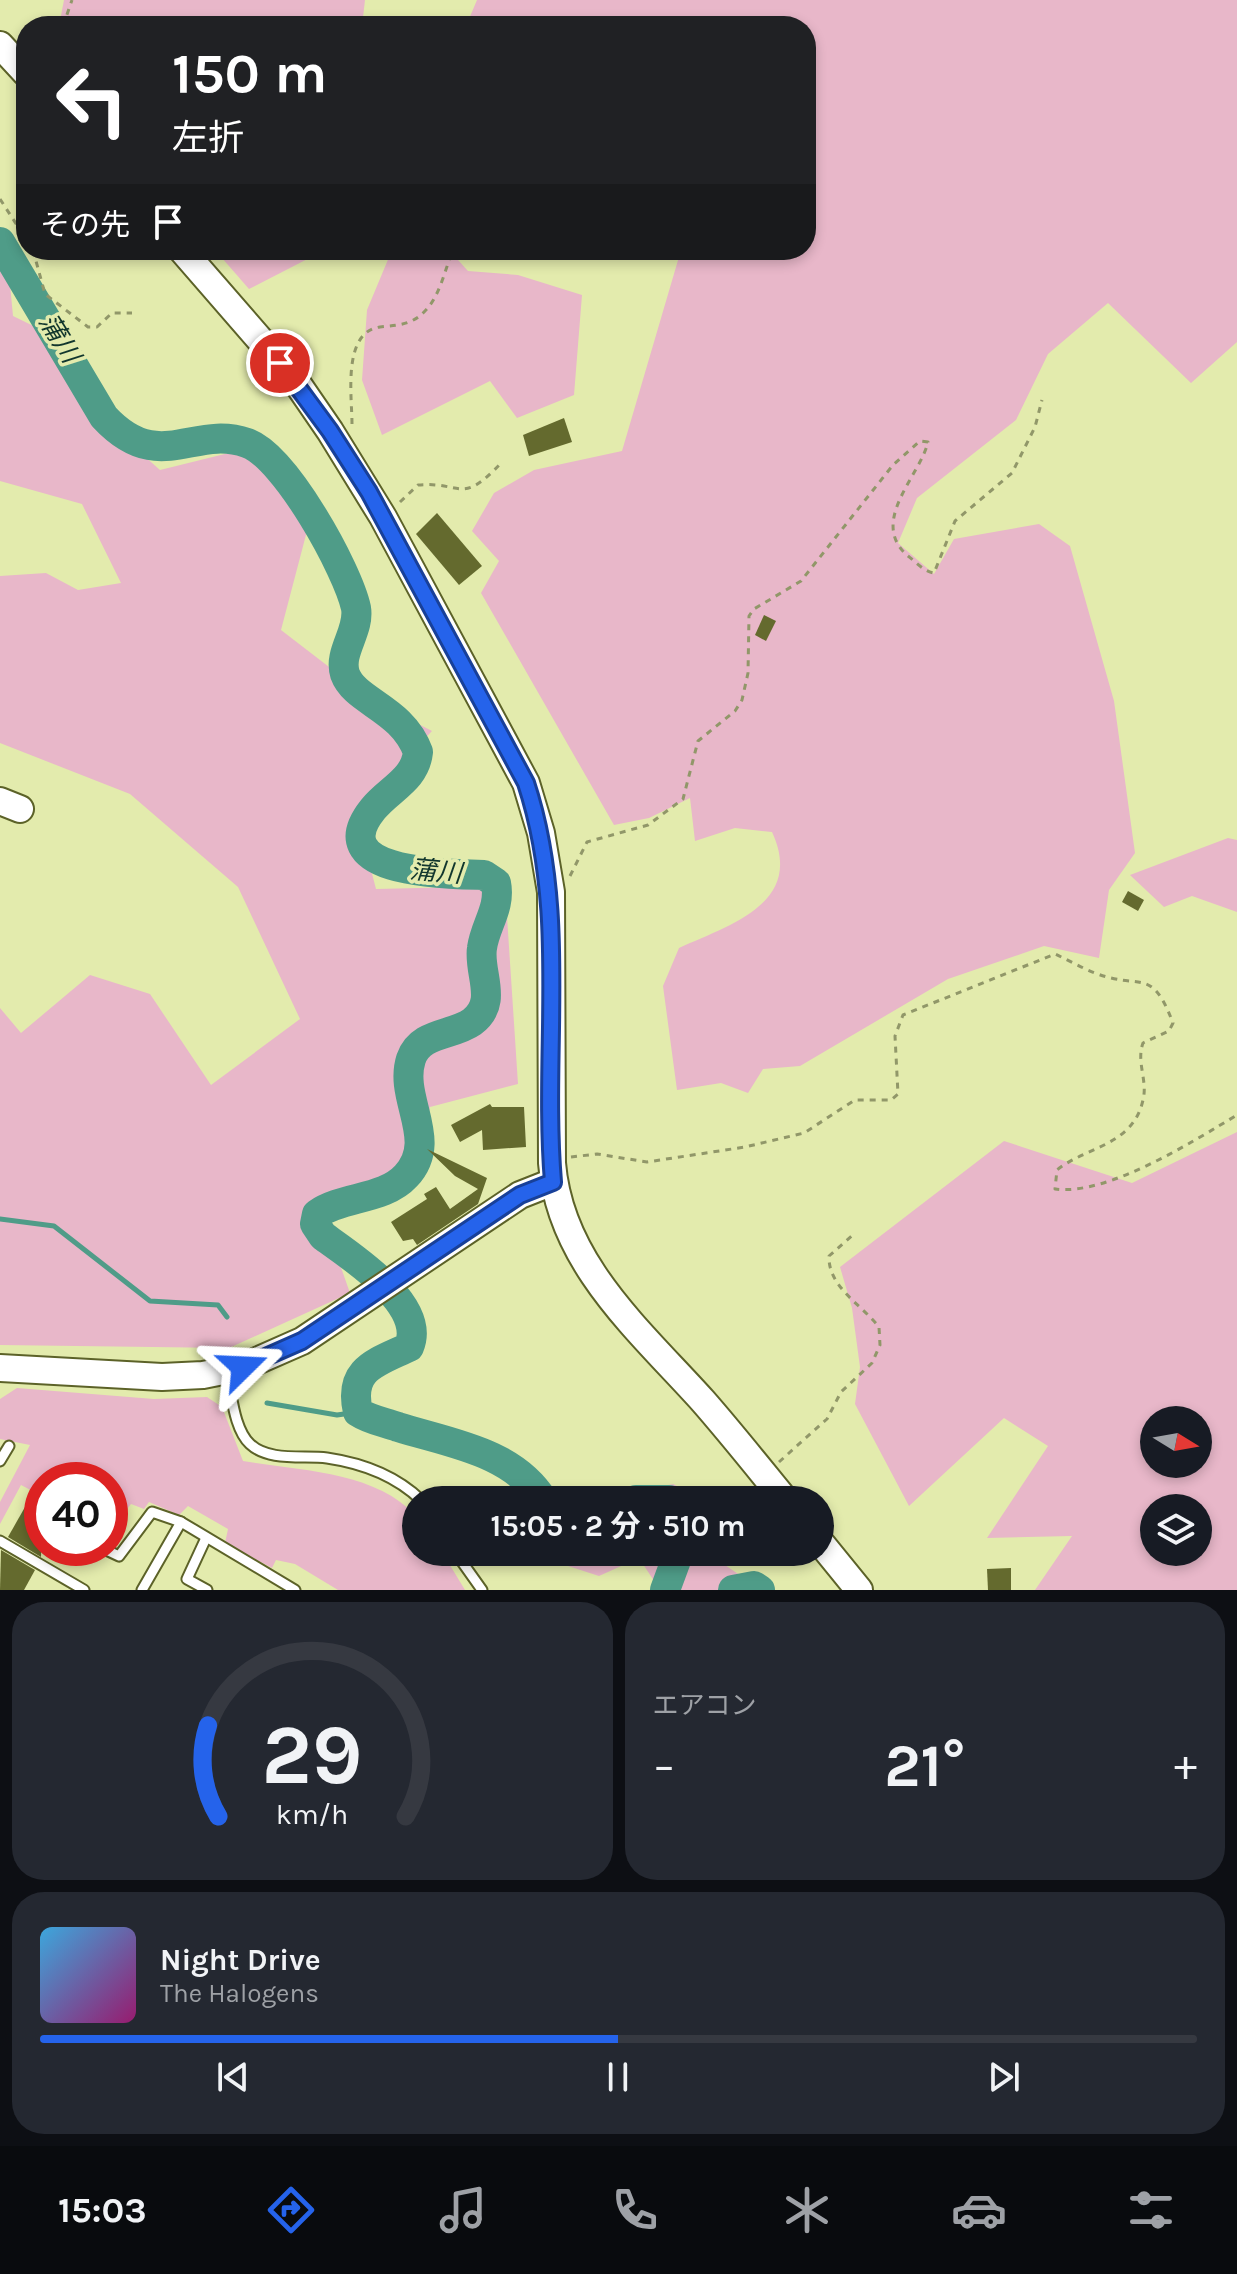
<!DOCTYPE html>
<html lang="ja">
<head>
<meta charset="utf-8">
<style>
	body { margin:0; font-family:Karla,"Noto Sans JP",sans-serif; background:#242831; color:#f1f3f6; height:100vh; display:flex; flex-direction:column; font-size:30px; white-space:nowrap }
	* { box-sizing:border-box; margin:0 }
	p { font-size:26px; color:#9ea1a6 }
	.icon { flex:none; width:44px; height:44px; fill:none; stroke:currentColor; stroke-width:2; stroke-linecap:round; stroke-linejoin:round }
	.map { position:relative; height:1590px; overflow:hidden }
	.sheet { display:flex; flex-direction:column; gap:12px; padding:12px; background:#0d0f14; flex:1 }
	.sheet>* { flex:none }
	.guide { position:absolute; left:16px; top:16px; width:800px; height:244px; border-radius:32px; box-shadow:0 4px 12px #0003; background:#202124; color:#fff; overflow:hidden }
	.needle { width:52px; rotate:101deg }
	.controls { position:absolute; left:1140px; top:1406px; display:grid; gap:16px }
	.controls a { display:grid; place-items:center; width:72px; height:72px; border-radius:50%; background:#171b24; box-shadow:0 4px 12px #0003; font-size:40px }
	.speed { position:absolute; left:24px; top:1462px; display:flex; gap:16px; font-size:40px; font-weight:700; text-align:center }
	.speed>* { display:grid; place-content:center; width:104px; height:104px; border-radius:50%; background:#171b24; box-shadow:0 4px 12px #0003; line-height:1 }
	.speed .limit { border:12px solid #d22; background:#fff; color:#111 }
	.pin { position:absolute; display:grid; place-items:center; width:68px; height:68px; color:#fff; margin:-34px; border:4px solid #fff; border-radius:50%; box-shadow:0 2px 8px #0007 }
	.me { position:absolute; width:88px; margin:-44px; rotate:69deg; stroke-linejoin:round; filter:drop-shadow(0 0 6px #0008) }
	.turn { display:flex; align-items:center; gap:28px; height:168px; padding:0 24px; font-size:36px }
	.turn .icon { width:104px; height:104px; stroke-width:2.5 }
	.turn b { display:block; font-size:56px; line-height:68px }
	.then { display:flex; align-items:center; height:76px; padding:0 24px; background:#0003; gap:16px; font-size:30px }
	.big { font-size:60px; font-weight:700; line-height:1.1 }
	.sheet .widget { flex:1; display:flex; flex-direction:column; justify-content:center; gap:12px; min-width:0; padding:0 28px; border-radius:32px; background:#242831 }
	.sheet .dial { align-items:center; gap:0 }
	.dial svg { height:208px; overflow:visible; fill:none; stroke:#363941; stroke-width:7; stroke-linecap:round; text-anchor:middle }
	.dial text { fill:#f1f3f6; stroke:none }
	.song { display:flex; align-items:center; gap:24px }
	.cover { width:96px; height:96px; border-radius:12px; background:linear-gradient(135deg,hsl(200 70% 55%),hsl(320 70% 35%)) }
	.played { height:8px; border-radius:4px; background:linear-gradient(90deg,#2563eb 50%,#363941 50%) }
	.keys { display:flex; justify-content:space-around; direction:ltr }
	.heat { display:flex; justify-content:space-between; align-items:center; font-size:44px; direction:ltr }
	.sheet .tiles { flex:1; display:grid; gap:12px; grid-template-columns:1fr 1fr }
	.widget:last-child { grid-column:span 2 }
	.trip { position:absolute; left:402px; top:1486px; width:432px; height:80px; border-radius:40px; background:#171b24; box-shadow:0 4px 12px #0003; font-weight:700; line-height:80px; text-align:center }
	.tab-bar { display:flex; height:128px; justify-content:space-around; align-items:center; background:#090b0e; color:#9ea1a6 }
	.tab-bar .icon { width:56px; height:56px }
	.tab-bar .on { color:#2563eb }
	.tab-bar b { font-size:36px; color:#f1f3f6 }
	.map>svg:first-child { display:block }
</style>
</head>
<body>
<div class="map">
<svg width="1237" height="1590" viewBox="0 0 1237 1590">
	<rect width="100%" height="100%" fill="#e3ebad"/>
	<g fill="#e8b7c9" fill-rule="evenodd">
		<path d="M64 0H365L362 26H59Z"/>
		<path d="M477 0H1237V342L1191 383 1108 303 1048 354 1016 420 917 498 898 543 934 574 954 539 1039 524 1070 546 1114 701 1135 853 1109 890 1099 958 1044 946 948 979 800 1066 763 1069 748 1093 721 1083 677 1090 663 986 679 948C730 925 805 903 772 832L735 828 695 841 690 798 649 818 614 825 481 593 499 561 472 531 494 493 534 470 622 451 681 250H806V26H466Z"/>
		<path d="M0 231H5L13 316 60 339 116 431 160 470 249 448 307 531 281 630 372 700 432 731 356 812 376 889 505 886 518 1084 430 1107 419 1163 325 1222 350 1293 229 1348 0 1345V1008L21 1033 90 975 150 994 211 1085 300 1019 238 887 130 794 0 743V576L46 573 78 590 121 583 82 504 0 481Z"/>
		<path d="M215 250H325L249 289Z"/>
		<path d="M392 250H449L468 271 518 275 582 295 574 395 517 418 490 381 382 435 362 380 367 310Z"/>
		<path d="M1228 838 1237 840V912L1192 896 1164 907 1130 875Z"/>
		<path d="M1237 1132V1590H1035L1072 1536 987 1538 1048 1446 1004 1418 909 1506 855 1404 860 1367 852 1308 840 1267 1004 1141 1132 1183ZM1198 1420V1464H1154V1420ZM1198 1508V1552H1154V1508Z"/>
		<path d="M17 1388 154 1399 207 1397 222 1407 243 1461C301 1471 375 1471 416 1516V1552H442L465 1590H338L295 1564 276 1560 272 1568 225 1543 228 1529 188 1506 179 1515 149 1502 144 1509 131 1504 112 1528 110 1480H42V1496L21 1485 0 1524V1502L30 1445 0 1439V1399Z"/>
		<path d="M673 1484 704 1500H603Z"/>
		<path d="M566 1552H712L713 1557 762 1590H660L639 1558 599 1576 568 1566Z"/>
	</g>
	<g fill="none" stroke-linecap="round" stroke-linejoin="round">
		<g stroke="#4f9c88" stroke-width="5">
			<path d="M0 1219 54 1226 150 1301 218 1305 227 1317"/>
			<path d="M267 1403 337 1415 358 1412"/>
		</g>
		<g stroke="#4f9c88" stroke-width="30">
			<path d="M0 242 104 417C159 476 193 424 247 443 285 456 348 570 356 608 360 631 338 652 345 674 355 702 402 708 418 752 415 780 389 789 373 809 320 875 452 874 484 875L496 883C501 908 485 925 482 948 478 973 499 1002 472 1022 452 1036 420 1032 411 1059 398 1099 440 1140 406 1176 384 1200 343 1196 317 1214L315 1224 323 1236C352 1257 427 1305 409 1347 375 1363 348 1369 358 1412 370 1420 384 1422 398 1427 449 1443 512 1451 543 1500"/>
			<path d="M636 1500H669"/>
			<path d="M665 1590 679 1552"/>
			<path d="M733 1590 754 1586 760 1590"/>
		</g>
	</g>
	<g fill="#646a2e">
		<path d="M564 418 572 442 529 456 523 435Z"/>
		<path d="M437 513 482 566 459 585 416 534Z"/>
		<path d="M764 615 776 621 766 641 755 635Z"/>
		<path d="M1128 891 1144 900 1138 911 1122 902Z"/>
		<path d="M490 1104 492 1107H524L526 1147 483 1150 482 1130 460 1142 451 1125Z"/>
		<path d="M427 1149 487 1178 478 1204 417 1245 413 1239 403 1241 391 1222 427 1199 424 1194 436 1187 450 1209 478 1189 455 1176Z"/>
		<path d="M29 1500 42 1507 41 1557 8 1537Z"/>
		<path d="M1 1550 35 1570 24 1590H0Z"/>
		<path d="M1011 1568V1590H988L987 1569Z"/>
	</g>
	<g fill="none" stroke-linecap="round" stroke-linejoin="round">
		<defs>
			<g id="lane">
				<path d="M227 1375C232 1395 234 1429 250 1444 269 1462 304 1455 327 1458 361 1463 396 1476 421 1500"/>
				<path d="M0 1461 9 1446"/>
				<path d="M206 1538 187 1579 207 1590"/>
				<path d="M0 1541 84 1590"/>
				<path d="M102 1548 119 1556 152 1512 181 1522"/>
				<path d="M455 1552 482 1590"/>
				<path d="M142 1590 181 1522 295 1590"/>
			</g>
			<g id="secondary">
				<path d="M0 45 26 73"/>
				<path d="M182 250 295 380 330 431 383 517 526 783 541 833 551 892 552 1163C560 1263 639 1330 703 1401 731 1433 758 1467 785 1500"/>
				<path d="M0 801 20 809"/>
				<path d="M0 1368 162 1377 203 1375 243 1367 302 1341 520 1195 553 1182"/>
				<path d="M820 1542 859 1590"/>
			</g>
		</defs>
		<use href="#lane" stroke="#5c6228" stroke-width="13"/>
		<use href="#secondary" stroke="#5c6228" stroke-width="30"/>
		<g stroke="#919769" stroke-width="3" stroke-dasharray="6 6" stroke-linecap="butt">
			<path d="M63 26 72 0"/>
			<path d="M0 199 26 239"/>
			<path d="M33 250 45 294 88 327H97L112 313H132"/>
			<path d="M352 424C352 396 342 332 380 327 398 325 412 325 425 311 440 296 445 269 453 250"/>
			<path d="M400 502 418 485C463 481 460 507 502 462"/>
			<path d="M570 876 587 842 648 825 683 799 698 741 735 711 742 700 748 673 749 616 754 609 801 581 893 465 920 441 928 442C920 476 868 522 908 556 916 562 923 571 934 573L955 521 1012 473 1035 427 1042 400"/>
			<path d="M571 1157 597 1154 647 1162 745 1147 804 1133 855 1100H891L898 1094 895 1036 903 1015 1055 954C1068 960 1082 968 1095 973 1141 991 1151 965 1173 1023L1169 1031 1143 1043C1136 1062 1148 1081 1143 1100 1133 1146 1085 1147 1057 1170L1055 1189C1107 1196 1192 1142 1237 1115"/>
			<path d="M779 1462 827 1419 841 1392 872 1363 880 1345 879 1327C861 1304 828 1287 829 1256L855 1233"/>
		</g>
		<use href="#lane" stroke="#fff" stroke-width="9"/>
		<use href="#secondary" stroke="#fff" stroke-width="26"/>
	</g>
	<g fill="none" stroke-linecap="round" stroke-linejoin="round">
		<defs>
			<path id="route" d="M243 1367 302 1341 520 1195 553 1182C542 1048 569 913 526 783L369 492 330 431 280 363"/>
		</defs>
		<use href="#route" stroke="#184099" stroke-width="20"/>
		<use href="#route" stroke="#2563eb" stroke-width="14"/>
	</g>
	<g text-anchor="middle" stroke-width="7" stroke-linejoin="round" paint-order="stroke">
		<g font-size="26" font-style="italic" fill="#11362d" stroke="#e3ebad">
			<text transform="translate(60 338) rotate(58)" y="9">蒲川</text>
			<text transform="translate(436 871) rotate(5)" y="9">蒲川</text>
		</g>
	</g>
</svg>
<div class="controls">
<a><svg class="needle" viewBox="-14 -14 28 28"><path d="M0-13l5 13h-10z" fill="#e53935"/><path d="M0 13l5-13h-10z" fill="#9ea1a6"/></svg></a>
<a><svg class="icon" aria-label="layers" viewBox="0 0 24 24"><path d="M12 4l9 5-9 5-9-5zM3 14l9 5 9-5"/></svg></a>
</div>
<div class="speed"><div class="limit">40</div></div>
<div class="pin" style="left:280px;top:363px;background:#d93025"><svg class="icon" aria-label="arrive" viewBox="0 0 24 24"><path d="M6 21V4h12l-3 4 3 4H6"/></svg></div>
<svg class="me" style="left:243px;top:1367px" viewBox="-20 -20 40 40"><path d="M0-17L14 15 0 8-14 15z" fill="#2563eb" stroke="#fff" stroke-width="4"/></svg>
<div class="trip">15:05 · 2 分 · 510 m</div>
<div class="guide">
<div class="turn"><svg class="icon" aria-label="left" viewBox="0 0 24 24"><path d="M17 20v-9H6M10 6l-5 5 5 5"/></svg><div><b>150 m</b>左折</div></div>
<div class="then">その先<svg class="icon" aria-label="arrive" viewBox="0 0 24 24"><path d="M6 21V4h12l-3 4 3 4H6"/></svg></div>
</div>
</div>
<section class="sheet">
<div class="tiles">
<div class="widget dial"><svg viewBox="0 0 100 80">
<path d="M14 69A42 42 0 1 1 86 69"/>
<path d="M14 69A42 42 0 0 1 10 34" stroke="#2563eb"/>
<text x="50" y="56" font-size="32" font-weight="700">29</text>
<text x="50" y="72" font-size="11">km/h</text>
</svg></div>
<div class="widget"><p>エアコン</p>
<div class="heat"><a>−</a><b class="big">21°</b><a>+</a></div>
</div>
<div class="widget">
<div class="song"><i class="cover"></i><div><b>Night Drive</b><p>The Halogens</p></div></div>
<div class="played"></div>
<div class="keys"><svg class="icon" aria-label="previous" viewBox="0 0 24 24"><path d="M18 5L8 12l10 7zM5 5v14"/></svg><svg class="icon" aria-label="pause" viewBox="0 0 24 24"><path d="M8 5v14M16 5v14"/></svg><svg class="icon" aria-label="next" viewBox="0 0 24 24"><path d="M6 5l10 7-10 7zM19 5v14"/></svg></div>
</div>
</div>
</section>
<nav class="tab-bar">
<b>15:03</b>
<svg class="icon on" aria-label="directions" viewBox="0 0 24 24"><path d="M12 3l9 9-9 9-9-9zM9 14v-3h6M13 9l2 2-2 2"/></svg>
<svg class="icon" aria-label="music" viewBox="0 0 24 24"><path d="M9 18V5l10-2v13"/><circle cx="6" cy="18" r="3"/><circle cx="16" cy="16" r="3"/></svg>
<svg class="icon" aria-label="phone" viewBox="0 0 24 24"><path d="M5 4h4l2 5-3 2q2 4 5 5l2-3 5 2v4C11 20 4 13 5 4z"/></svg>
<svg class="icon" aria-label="climate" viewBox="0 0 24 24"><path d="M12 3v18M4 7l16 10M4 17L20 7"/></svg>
<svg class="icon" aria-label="car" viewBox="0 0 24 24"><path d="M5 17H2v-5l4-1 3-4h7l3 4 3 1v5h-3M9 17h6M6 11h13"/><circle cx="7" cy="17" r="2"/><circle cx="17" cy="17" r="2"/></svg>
<svg class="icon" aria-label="filters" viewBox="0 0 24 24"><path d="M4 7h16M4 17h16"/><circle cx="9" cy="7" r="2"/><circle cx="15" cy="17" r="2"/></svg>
</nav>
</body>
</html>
